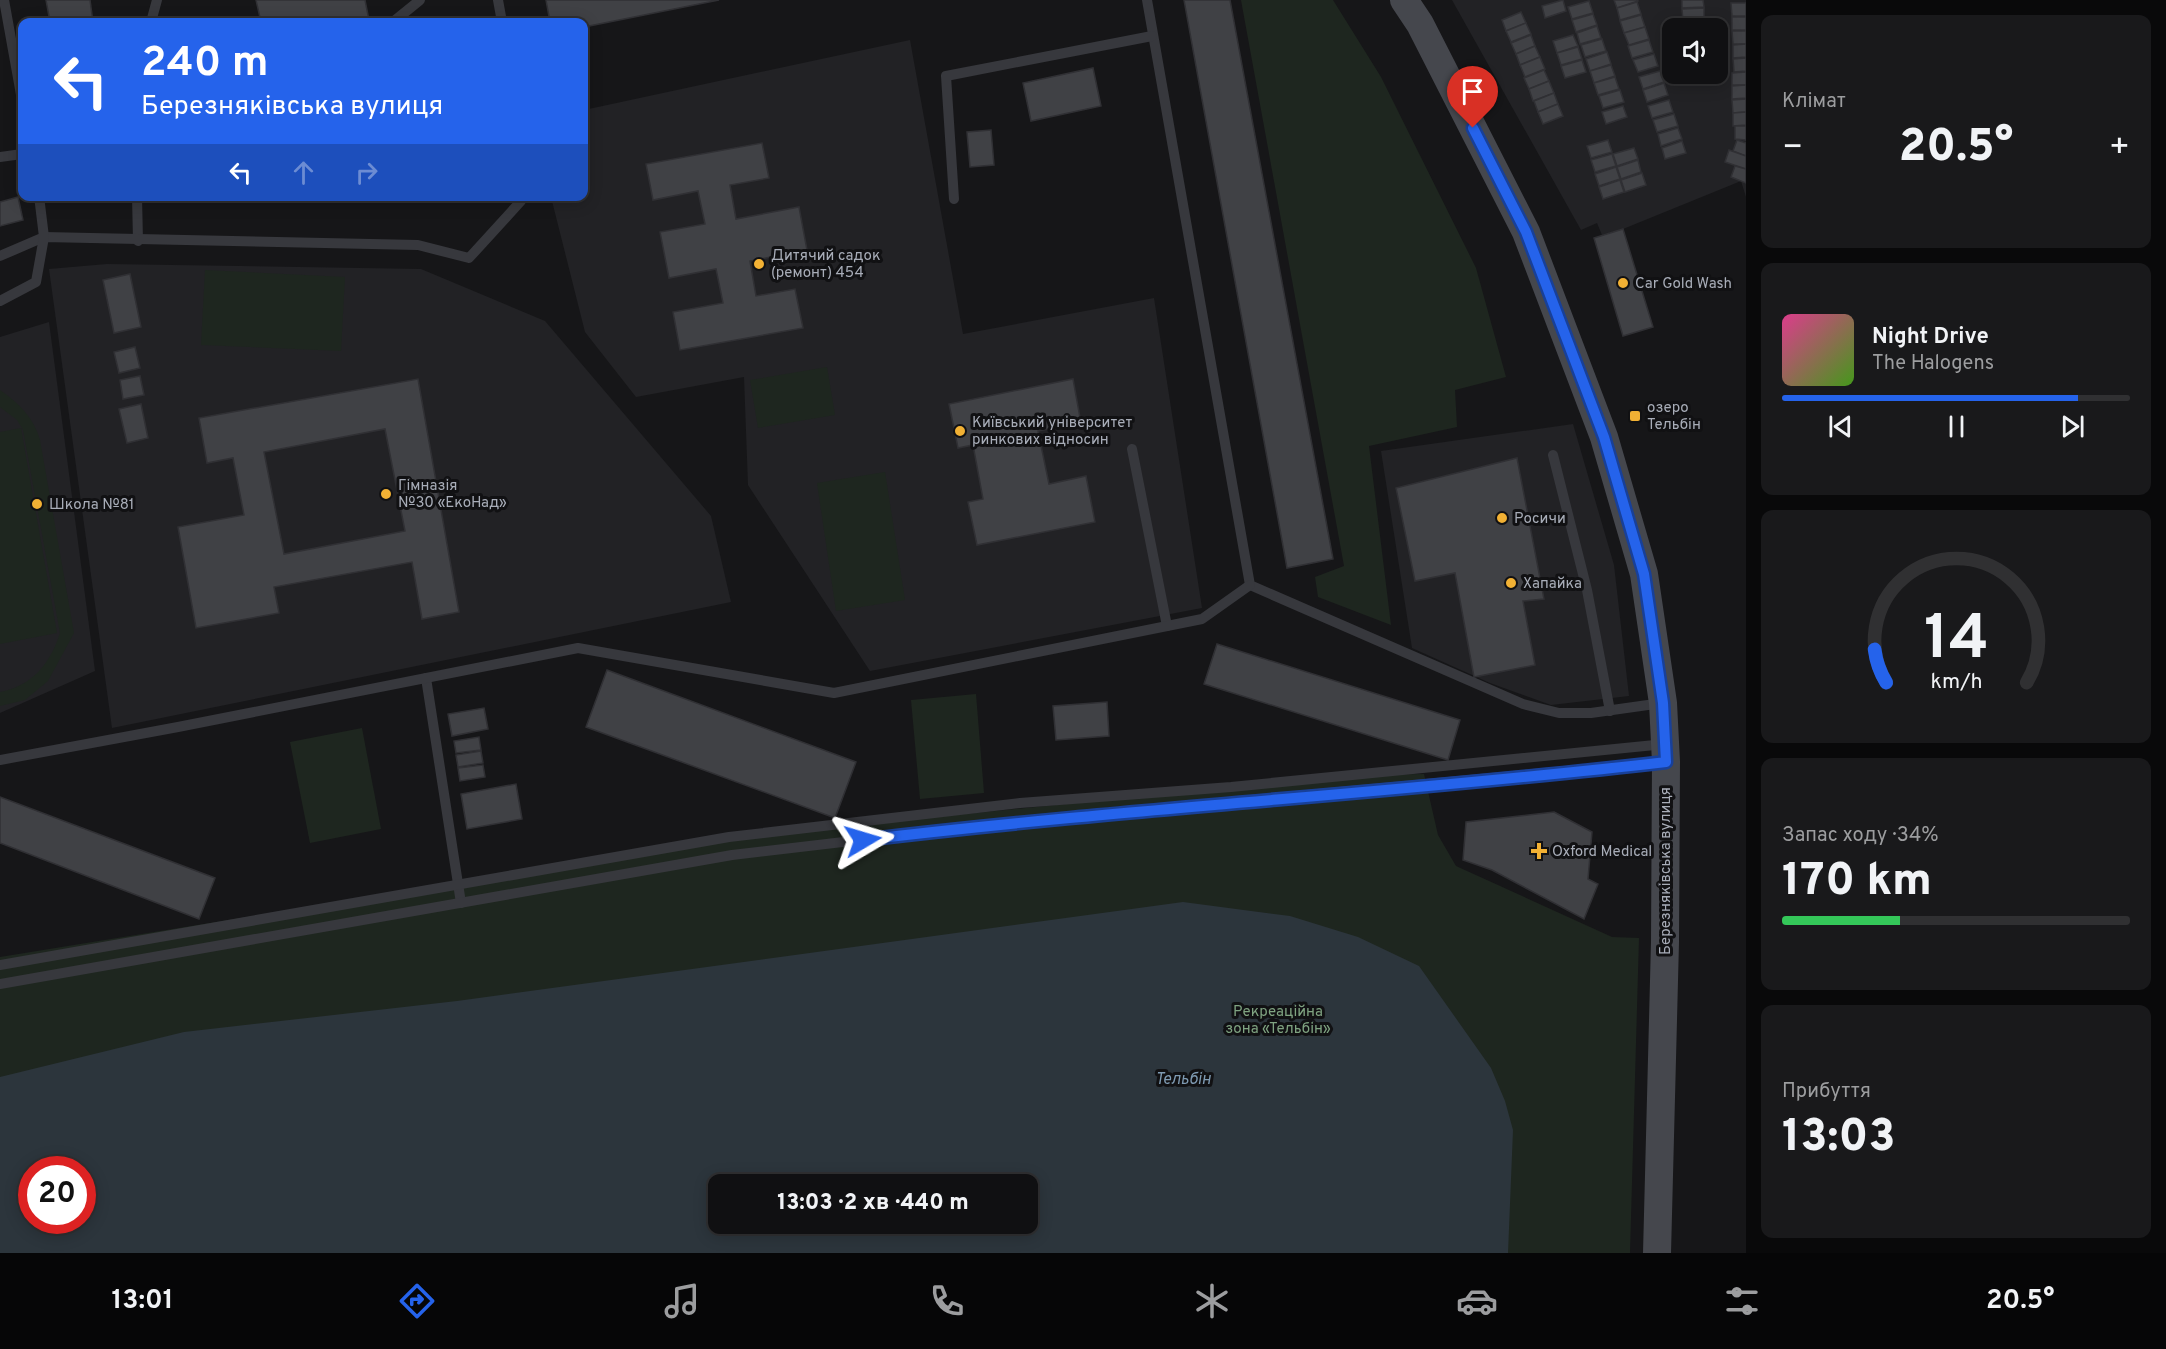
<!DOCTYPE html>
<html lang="uk">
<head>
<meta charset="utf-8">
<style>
	body { margin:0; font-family:Overpass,sans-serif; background:#19191b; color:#f1f3f6; height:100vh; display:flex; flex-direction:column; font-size:22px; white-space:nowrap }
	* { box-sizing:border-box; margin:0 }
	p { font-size:20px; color:#9c9d9f }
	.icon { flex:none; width:33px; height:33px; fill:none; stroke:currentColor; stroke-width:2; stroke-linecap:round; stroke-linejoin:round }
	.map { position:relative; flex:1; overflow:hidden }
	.details { display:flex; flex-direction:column; gap:15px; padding:15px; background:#09090a; width:420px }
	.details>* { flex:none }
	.top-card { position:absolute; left:18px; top:18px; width:570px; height:183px; border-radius:12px; box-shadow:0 3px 15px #0003,0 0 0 2px #303032; background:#2563eb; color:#fff; overflow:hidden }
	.fabs { position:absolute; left:1662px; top:18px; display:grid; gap:12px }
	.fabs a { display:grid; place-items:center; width:66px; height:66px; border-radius:12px; background:#101012; box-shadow:0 3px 15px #0003,0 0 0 2px #303032; font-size:30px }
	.speed { position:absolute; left:18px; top:1156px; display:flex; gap:12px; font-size:30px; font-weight:700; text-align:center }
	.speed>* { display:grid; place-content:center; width:78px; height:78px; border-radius:50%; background:#101012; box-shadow:0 3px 15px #0003,0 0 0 2px #303032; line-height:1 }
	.speed .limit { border:9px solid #d22; background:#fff; color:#111 }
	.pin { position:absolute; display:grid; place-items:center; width:51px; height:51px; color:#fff; margin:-62px -26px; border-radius:50% 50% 50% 0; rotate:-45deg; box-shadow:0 0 6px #0007 }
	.pin .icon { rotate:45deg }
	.me { position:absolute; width:66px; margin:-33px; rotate:83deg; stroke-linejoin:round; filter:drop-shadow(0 0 4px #0008) }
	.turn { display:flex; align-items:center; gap:21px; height:126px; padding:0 24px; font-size:27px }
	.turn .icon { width:78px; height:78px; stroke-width:2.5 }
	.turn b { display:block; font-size:42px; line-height:51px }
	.lanes { display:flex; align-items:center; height:57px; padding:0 24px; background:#0003; justify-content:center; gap:30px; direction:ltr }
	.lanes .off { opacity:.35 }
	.big { font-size:45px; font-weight:800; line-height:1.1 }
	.details .card { flex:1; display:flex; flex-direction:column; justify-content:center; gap:9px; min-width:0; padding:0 21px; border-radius:12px; background:#19191b }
	.details .dial { align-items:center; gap:0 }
	.dial svg { height:156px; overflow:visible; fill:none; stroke:#303032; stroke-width:7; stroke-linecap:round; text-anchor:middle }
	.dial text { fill:#f1f3f6; stroke:none }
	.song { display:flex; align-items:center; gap:18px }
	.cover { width:72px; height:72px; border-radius:9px; background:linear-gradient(135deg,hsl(330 70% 55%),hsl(100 70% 35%)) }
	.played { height:6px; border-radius:3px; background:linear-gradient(90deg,#2563eb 85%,#303032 85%) }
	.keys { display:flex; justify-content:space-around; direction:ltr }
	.heat { display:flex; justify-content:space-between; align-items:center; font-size:33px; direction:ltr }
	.charge { height:9px; border-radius:4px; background:linear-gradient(90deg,#34c759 34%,#303032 0) }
	.trip { position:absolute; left:708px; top:1174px; width:330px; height:60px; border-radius:12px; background:#101012; box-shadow:0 3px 15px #0003,0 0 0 2px #303032; font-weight:800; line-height:60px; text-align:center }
	.menu { display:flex; height:96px; justify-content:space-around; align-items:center; background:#060607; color:#9c9d9f }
	.menu .icon { width:42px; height:42px }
	.menu .on { color:#2563eb }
	.menu b { font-size:27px; color:#f1f3f6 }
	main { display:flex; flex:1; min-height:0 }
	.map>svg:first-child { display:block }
</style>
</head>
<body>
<main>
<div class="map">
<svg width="1746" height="1253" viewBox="0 0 1746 1253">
	<rect width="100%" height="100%" fill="#161618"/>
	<g fill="#222225" fill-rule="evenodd">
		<path d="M1452 0H1746V197L1741 181 1623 229 1602 235 1597 223 1581 230ZM1672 28H1718V74H1672Z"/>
		<path d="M910 40 963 334 1154 298 1202 608 870 671 748 485 744 377 636 397 585 332 551 197 584 196V110Z"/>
		<path d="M107 264 421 269 545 321 711 516 731 602 112 728 49 269Z"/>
		<path d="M49 322 95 671 0 713V337Z"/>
		<path d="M1573 424 1614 565 1629 696 1551 705 1490 683 1412 648 1381 451Z"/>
	</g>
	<g fill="#1e261f" fill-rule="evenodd">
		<path d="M1241 0H1333L1381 77 1476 268 1506 377 1455 390 1457 427 1369 446 1391 625 1318 597 1315 577 1344 566Z"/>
		<path d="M205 270 345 277 341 351 201 345Z"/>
		<path d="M827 367 835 415 758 428 750 380Z"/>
		<path d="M0 390C19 403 34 418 40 440L74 633 48 681 25 700 0 706V692C32 686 50 664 60 633L23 430 17 420 0 407Z"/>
		<path d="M21 428 57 633 0 644V432Z"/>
		<path d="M885 472 905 600 836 611 817 483Z"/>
		<path d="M976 694 984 793 920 799 911 700Z"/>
		<path d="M362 728 381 829 310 843 290 742Z"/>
		<path d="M1424 774 1438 835 1456 866 1612 937 1639 938 1630 1253H0V957L745 836 1356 775ZM32 1170H82V1221H32ZM718 1185H1028V1224H718Z"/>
	</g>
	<path fill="#2c353c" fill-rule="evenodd" d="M1183 902 1290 916 1358 937 1419 966 1491 1068 1505 1101 1513 1130 1508 1253H0V1077L184 1032 457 1001ZM32 1170H82V1221H32ZM718 1185H1028V1224H718Z"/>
	<g fill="#404145" stroke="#303034" stroke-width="1.5" fill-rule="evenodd">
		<path d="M46 0H90L93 22H50Z"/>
		<path d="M256 0H365L369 20 294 22 293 19 286 22H261Z"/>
		<path d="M546 0H719L584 27V22H550Z"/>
		<path d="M1184 0H1230L1333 559 1287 568Z"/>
		<path d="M1563 0 1566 11 1545 18 1542 6Z"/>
		<path d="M1614 0H1637L1638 1 1617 8Z"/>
		<path d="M1682 0H1703L1704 7 1682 8Z"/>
		<path d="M1589 1 1593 13 1572 19 1568 7Z"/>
		<path d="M1637 2 1641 14 1620 20 1617 8Z"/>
		<path d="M1731 3H1746V16H1732Z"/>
		<path d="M1704 8V21L1683 22 1682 9Z"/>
		<path d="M1521 12 1526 23 1506 31 1502 20Z"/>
		<path d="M1593 14 1597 25 1576 32 1572 20Z"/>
		<path d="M1641 15 1645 27 1624 33 1620 21Z"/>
		<rect x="1732" y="17" width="14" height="13"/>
		<path d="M1704 22V28H1683V23Z"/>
		<path d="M1526 23 1531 34 1511 42 1506 31Z"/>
		<path d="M1597 26 1601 38 1580 44 1577 33Z"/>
		<path d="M1645 27 1649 39 1629 45 1624 33Z"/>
		<path d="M1732 31H1746V44H1733Z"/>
		<path d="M1531 35 1535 46 1516 54 1511 43Z"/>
		<path d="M1573 35 1578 46 1557 53 1553 41Z"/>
		<path d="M1602 39 1606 51 1585 57 1581 45Z"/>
		<path d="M1649 40 1653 52 1632 58 1628 46Z"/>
		<path d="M1746 44V57L1733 58V45Z"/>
		<path d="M1535 46 1540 57 1520 65 1516 54Z"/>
		<path d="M1578 47 1582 59 1561 65 1557 53Z"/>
		<path d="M1607 52 1611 64 1590 71 1586 59Z"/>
		<path d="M1654 54 1658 66 1638 72 1633 60Z"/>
		<path d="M1540 57 1545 69 1525 77 1520 65Z"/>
		<path d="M1746 58V71L1734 72 1733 59Z"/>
		<path d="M1582 60 1586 72 1565 78 1561 66Z"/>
		<path d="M1611 65 1615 76 1594 83 1590 71Z"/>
		<path d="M1093 68 1101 106 1031 121 1023 83Z"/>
		<path d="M1544 70 1549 81 1529 89 1524 78Z"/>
		<path d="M1660 71 1664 82 1643 89 1639 77Z"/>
		<path d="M1746 72V85H1732V73Z"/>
		<rect x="1685" y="74" width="21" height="2"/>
		<path d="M1615 77 1619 89 1598 95 1594 83Z"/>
		<path d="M1549 81 1554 93 1533 101 1529 89Z"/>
		<path d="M1664 83 1668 95 1647 102 1643 90Z"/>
		<path d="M1746 85V98L1732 99V86Z"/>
		<path d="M1620 90 1624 102 1603 108 1599 96Z"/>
		<path d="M1554 93 1558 104 1538 112 1534 101Z"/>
		<path d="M1746 99V112L1733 113 1732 100Z"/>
		<path d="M1669 100 1673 112 1652 118 1648 106Z"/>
		<path d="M1558 104 1563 116 1543 124 1538 112Z"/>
		<path d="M1623 106 1627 117 1606 124 1602 112Z"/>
		<path d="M1746 112V125L1733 126V113Z"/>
		<path d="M1674 114 1678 126 1657 132 1653 120Z"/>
		<path d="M1735 126H1746V140L1735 139Z"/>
		<path d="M1678 128 1682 139 1661 146 1658 134Z"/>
		<path d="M991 130 994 165 970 167 967 132Z"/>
		<path d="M1608 140 1612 152 1591 158 1587 146Z"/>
		<path d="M1737 140 1746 143V156L1733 151Z"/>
		<path d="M1682 141 1686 153 1665 159 1662 148Z"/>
		<path d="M762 143 769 178 730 185 736 219 799 207 807 250 750 261 756 296 795 289 803 328 680 350 673 312 723 303 716 269 669 278 660 232 705 224 698 191 653 200 646 164Z"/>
		<path d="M1634 148 1638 159 1617 166 1613 154Z"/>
		<path d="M1729 150 1746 156V169L1725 162Z"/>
		<path d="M1612 154 1616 166 1595 172 1591 160Z"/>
		<path d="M1638 160 1641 172 1621 179 1617 167Z"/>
		<path d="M1735 166 1746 169V183L1731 177Z"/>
		<path d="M1616 167 1620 179 1599 186 1595 174Z"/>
		<path d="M1642 173 1646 185 1625 192 1621 180Z"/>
		<path d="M1620 180 1624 192 1603 199 1599 187Z"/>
		<path d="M18 197 23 220 0 226V202Z"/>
		<path d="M1623 229 1653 327 1623 336 1594 238Z"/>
		<path d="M130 274 141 327 114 333 103 280Z"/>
		<path d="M135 347 140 368 119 373 114 352Z"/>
		<path d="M140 376 144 395 123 399 120 380Z"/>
		<path d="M418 379 459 612 422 619 412 562 274 587 279 613 196 628 178 527 244 515 233 458 207 463 199 418ZM385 429 405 531 284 554 264 452Z"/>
		<path d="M1073 379 1081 423 1038 431 1049 484 1086 476 1095 522 977 545 968 502 983 499 973 445 958 448 949 404Z"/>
		<path d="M141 404 148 438 127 443 119 409Z"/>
		<path d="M1517 458 1544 599 1523 601 1535 665 1474 677 1455 573 1415 581 1396 488Z"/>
		<path d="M1217 644 1460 720 1448 760 1204 684Z"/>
		<path d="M607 670 856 762 835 818 586 727Z"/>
		<path d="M1107 702 1109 736 1056 740 1053 706Z"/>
		<path d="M484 708 488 729 452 736 448 714Z"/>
		<path d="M479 737 481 750 456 753 454 741Z"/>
		<path d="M481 751 483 763 458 767 456 755Z"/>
		<path d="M483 765 485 777 460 781 458 768Z"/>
		<path d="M516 784 522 819 467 829 461 794Z"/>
		<path d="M0 797 215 878 199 919 0 843Z"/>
		<path d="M1554 812 1592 832 1588 879 1598 884 1584 919 1492 870 1463 860 1466 822Z"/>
	</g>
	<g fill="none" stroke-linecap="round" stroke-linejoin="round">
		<g stroke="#37383d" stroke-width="10">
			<path d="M4 0 22 100"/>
			<path d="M498 0 502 22"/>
			<path d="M1147 0 1250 585 1523 704 1559 713H1591L1662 703"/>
			<path d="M151 22 157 0"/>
			<path d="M393 22 420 0"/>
			<path d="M0 157 22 154"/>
			<path d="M137 196 138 241"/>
			<path d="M954 199 946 76 1152 36"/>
			<path d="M0 256 44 237 418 245 469 258 521 201V196"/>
			<path d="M0 301 36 282 44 237 39 196"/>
			<path d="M1132 449 1167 626"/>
			<path d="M1553 455 1587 590 1610 711"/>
			<path d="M426 678 461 903"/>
			<path d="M0 760 178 727 578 648 834 693 1202 619 1250 585"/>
			<path d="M0 965 729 837 1020 803 1231 787 1665 744"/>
			<path d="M0 984 732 855 1022 821 1664 762"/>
		</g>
		<path stroke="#45474d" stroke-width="28" d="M1404 0 1420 24 1526 232 1604 437 1644 574 1663 703 1666 762 1665 942 1657 1253"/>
	</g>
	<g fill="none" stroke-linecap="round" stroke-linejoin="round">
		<defs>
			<path id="route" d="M863 840C1130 808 1399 793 1666 762L1663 703 1644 574 1604 437 1526 232 1473 128"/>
		</defs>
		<use href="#route" stroke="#184099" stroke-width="15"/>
		<use href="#route" stroke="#2563eb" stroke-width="10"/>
	</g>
	<g fill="#f2b134" stroke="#111113" stroke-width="2">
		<circle cx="759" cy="264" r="6"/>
		<circle cx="1623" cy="283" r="6"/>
		<rect x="1629" y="410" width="12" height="12" rx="3"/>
		<circle cx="960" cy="431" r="6"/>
		<circle cx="386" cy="494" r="6"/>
		<circle cx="37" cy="504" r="6"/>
		<circle cx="1502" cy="518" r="6"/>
		<circle cx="1511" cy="583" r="6"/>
		<path d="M1536 842h6v6h6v6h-6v6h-6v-6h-6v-6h6z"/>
	</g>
	<g text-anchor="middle" stroke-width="6" stroke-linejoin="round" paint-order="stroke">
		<g font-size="15" fill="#a8adb8" stroke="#111113" text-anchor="start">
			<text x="771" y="260">Дитячий садок<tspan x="771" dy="17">(ремонт) 454</tspan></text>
			<text x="1635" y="288">Car Gold Wash</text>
			<text x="1647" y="412">озеро<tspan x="1647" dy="17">Тельбін</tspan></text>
			<text x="972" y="427">Київський університет<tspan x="972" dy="17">ринкових відносин</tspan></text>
			<text x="398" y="490">Гімназія<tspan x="398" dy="17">№30 «ЕкоНад»</tspan></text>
			<text x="49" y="509">Школа №81</text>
			<text x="1514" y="523">Росичи</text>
			<text x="1523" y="588">Хапайка</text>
			<text x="1552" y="856">Oxford Medical</text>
		</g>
		<g font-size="15" fill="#a8adb8" stroke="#111113">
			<text transform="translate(1665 871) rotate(-90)" y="5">Березняківська вулиця</text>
		</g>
		<g font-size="15" fill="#7fa381" stroke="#111113">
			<text x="1278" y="1016">Рекреаційна<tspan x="1278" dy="17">зона «Тельбін»</tspan></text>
		</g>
		<g font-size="16" font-style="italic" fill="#7f9bb3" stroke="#111113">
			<text x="1183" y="1084">Тельбін</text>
		</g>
	</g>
</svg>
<div class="fabs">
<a><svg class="icon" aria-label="sound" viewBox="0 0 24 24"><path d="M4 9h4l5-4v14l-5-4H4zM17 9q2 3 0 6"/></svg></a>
</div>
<div class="speed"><div class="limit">20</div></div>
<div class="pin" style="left:1473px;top:128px;background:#d93025"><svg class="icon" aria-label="arrive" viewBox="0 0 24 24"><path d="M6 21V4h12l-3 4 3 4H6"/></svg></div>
<svg class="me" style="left:863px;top:840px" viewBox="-20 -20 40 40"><path d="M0-17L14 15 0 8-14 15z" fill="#2563eb" stroke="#fff" stroke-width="4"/></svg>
<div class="trip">13:03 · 2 хв · 440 m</div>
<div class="top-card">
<div class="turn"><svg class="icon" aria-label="left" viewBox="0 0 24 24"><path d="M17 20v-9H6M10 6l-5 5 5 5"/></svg><div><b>240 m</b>Березняківська вулиця</div></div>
<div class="lanes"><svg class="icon" aria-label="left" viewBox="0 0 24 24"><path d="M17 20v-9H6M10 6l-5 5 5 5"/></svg><svg class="icon off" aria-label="ahead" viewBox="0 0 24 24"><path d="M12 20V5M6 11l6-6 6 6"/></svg><svg class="icon off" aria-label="right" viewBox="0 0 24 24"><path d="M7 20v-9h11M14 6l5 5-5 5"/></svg></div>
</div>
</div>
<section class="details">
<div class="card"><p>Клімат</p>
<div class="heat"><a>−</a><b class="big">20.5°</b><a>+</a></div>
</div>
<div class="card">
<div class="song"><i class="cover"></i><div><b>Night Drive</b><p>The Halogens</p></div></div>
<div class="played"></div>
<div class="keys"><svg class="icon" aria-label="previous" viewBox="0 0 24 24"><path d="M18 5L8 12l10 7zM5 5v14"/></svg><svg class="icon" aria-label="pause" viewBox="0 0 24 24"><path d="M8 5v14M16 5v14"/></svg><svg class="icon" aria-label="next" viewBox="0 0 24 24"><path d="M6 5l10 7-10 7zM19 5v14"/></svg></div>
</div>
<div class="card dial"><svg viewBox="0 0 100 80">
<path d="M14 69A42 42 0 1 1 86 69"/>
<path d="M14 69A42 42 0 0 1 8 52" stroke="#2563eb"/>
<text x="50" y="56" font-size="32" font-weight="700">14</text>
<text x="50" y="72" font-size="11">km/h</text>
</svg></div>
<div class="card"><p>Запас ходу · 34%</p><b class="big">170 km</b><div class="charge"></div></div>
<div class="card"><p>Прибуття</p><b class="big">13:03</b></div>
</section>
</main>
<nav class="menu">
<b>13:01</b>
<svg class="icon on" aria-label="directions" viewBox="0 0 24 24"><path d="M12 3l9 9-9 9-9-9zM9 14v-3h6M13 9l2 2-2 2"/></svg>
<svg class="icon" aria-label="music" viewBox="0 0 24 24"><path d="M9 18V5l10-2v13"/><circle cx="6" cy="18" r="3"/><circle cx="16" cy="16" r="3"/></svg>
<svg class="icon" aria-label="phone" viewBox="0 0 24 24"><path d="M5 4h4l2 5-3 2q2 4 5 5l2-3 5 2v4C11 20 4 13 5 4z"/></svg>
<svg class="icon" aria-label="climate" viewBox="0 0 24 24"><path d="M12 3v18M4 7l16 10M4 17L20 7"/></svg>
<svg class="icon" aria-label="car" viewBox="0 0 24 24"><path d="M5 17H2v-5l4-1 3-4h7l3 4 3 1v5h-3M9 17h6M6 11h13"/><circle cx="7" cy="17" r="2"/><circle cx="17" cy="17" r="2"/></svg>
<svg class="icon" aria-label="filters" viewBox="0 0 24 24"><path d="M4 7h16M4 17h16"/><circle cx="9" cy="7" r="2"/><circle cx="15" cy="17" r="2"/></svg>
<b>20.5°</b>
</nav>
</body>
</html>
